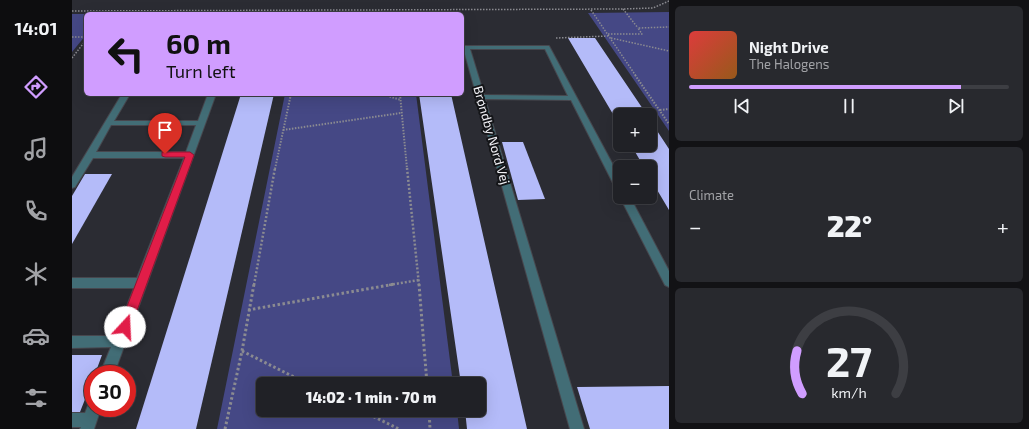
<!DOCTYPE html>
<html lang="en">
<head>
<meta charset="utf-8">
<style>
	body { margin:0; font-family:"Exo 2",sans-serif; background:#28292e; color:#f1f3f6; height:100vh; display:flex; flex-direction:column; font-size:15px; white-space:nowrap }
	* { box-sizing:border-box; margin:0 }
	p { font-size:13px; color:#a2a3a7 }
	.icon { flex:none; width:22px; height:22px; fill:none; stroke:currentColor; stroke-width:2; stroke-linecap:round; stroke-linejoin:round }
	.map { position:relative; flex:1; overflow:hidden }
	.side { display:flex; flex-direction:column; gap:6px; padding:6px; background:#121215; width:360px }
	.side>* { flex:none }
	.hud { position:absolute; left:12px; top:12px; width:380px; height:84px; border-radius:6px; box-shadow:0 4px 16px #0002,0 0 0 1px #3d3e43; background:#d09dff; color:#111; overflow:hidden }
	.buttons { position:absolute; left:541px; top:108px; display:grid; gap:8px }
	.buttons a { display:grid; place-items:center; width:44px; height:44px; border-radius:6px; background:#202126; box-shadow:0 4px 16px #0002,0 0 0 1px #3d3e43; font-size:20px }
	.speed { position:absolute; left:12px; top:365px; display:flex; gap:8px; font-size:20px; font-weight:700; text-align:center }
	.speed>* { display:grid; place-content:center; width:52px; height:52px; border-radius:50%; background:#202126; box-shadow:0 4px 16px #0002,0 0 0 1px #3d3e43; line-height:1 }
	.speed .limit { border:6px solid #d22; background:#fff; color:#111 }
	.pin { position:absolute; display:grid; place-items:center; width:34px; height:34px; color:#fff; margin:-41px -17px; border-radius:50% 50% 50% 0; rotate:-45deg; box-shadow:0 0 4px #0007 }
	.pin .icon { rotate:45deg }
	.me { position:absolute; width:44px; margin:-22px; rotate:20deg; stroke-linejoin:round; filter:drop-shadow(0 0 3px #0008) }
	.turn { display:flex; align-items:center; gap:14px; height:84px; padding:0 16px; font-size:18px }
	.turn .icon { width:52px; height:52px; stroke-width:2.5 }
	.turn b { display:block; font-size:28px; line-height:34px }
	.big { font-size:30px; font-weight:800; line-height:1.1 }
	.side .tile { flex:1; display:flex; flex-direction:column; justify-content:center; gap:6px; min-width:0; padding:0 14px; border-radius:6px; background:#28292e }
	.side .dial { align-items:center; gap:0 }
	.dial svg { height:104px; overflow:visible; fill:none; stroke:#3d3e43; stroke-width:7; stroke-linecap:round; text-anchor:middle }
	.dial text { fill:#f1f3f6; stroke:none }
	.song { display:flex; align-items:center; gap:12px }
	.cover { width:48px; height:48px; border-radius:6px; background:linear-gradient(135deg,hsl(0 70% 55%),hsl(30 70% 35%)) }
	.played { height:4px; border-radius:2px; background:linear-gradient(90deg,#d09dff 85%,#3d3e43 85%) }
	.keys { display:flex; justify-content:space-around; direction:ltr }
	.heat { display:flex; justify-content:space-between; align-items:center; font-size:22px; direction:ltr }
	.trip { position:absolute; left:184px; top:377px; width:230px; height:40px; border-radius:6px; background:#202126; box-shadow:0 4px 16px #0002,0 0 0 1px #3d3e43; font-weight:800; line-height:40px; text-align:center }
	main { display:flex; flex:1; min-height:0 }
	.tab-bar { display:flex; flex-direction:column; width:72px; justify-content:space-around; align-items:center; background:#0d0d0f; color:#a2a3a7 }
	.tab-bar .icon { width:28px; height:28px }
	.tab-bar .active { color:#d09dff }
	.tab-bar b { font-size:18px; color:#f1f3f6 }
	.map>svg:first-child { display:block }
</style>
</head>
<body>
<main>
<nav class="tab-bar">
<b>14:01</b>
<svg class="icon active" aria-label="directions" viewBox="0 0 24 24"><path d="M12 3l9 9-9 9-9-9zM9 14v-3h6M13 9l2 2-2 2"/></svg>
<svg class="icon" aria-label="music" viewBox="0 0 24 24"><path d="M9 18V5l10-2v13"/><circle cx="6" cy="18" r="3"/><circle cx="16" cy="16" r="3"/></svg>
<svg class="icon" aria-label="phone" viewBox="0 0 24 24"><path d="M5 4h4l2 5-3 2q2 4 5 5l2-3 5 2v4C11 20 4 13 5 4z"/></svg>
<svg class="icon" aria-label="climate" viewBox="0 0 24 24"><path d="M12 3v18M4 7l16 10M4 17L20 7"/></svg>
<svg class="icon" aria-label="car" viewBox="0 0 24 24"><path d="M5 17H2v-5l4-1 3-4h7l3 4 3 1v5h-3M9 17h6M6 11h13"/><circle cx="7" cy="17" r="2"/><circle cx="17" cy="17" r="2"/></svg>
<svg class="icon" aria-label="filters" viewBox="0 0 24 24"><path d="M4 7h16M4 17h16"/><circle cx="9" cy="7" r="2"/><circle cx="15" cy="17" r="2"/></svg>
</nav>
<div class="map">
<svg width="597" height="429" viewBox="0 0 597 429">
	<rect width="100%" height="100%" fill="#2b2c33"/>
	<g fill="#454885">
		<path d="M597 12V131L516 13Z"/>
		<path d="M0 14H14V35L0 52Z"/>
		<path d="M213 94H344L381 384H191V410H385L387 429H145Z"/>
	</g>
	<g fill="#b4bbf9">
		<path d="M496 38H523L575 115H548V126Z"/>
		<path d="M169 94H202L124 429H64Z"/>
		<path d="M347 94H379L455 429H395L393 410H407V384H389Z"/>
		<path d="M578 120 597 149V210L578 178V167H572L559 145H578Z"/>
		<path d="M430 142H451L473 199 446 200Z"/>
		<path d="M13 174H40L0 244V196Z"/>
		<path d="M0 355H30L23 374H21V379L8 412H0Z"/>
		<path d="M597 386V429H518L505 387Z"/>
	</g>
	<g fill="none" stroke-linecap="round" stroke-linejoin="round">
		<defs>
			<g id="minor">
				<path d="M392 46H477L548 178V190L543 187 499 100 413 99 512 429H498L391 47ZM398 49H473L496 96 412 95Z"/>
				<path d="M50 94H58L42 121H126L136 94H144L42 374H28L39 347 0 348V336H43L62 288H0V278H65L112 158H21L3 187 0 188V177ZM39 125H124L114 152H24Z"/>
				<path d="M548 197H558L597 271V287L593 285Z"/>
				<path d="M21 402V408H29L22 429H8L9 427H0V413H13L17 403Z"/>
			</g>
		</defs>
		<use href="#minor" stroke="#47474e" stroke-width="2"/>
		<g stroke="#8b8b91" stroke-width="1.5" stroke-dasharray="1.5 1.5" stroke-linecap="butt">
			<path d="M551 9 566 28"/>
			<path d="M519 10 564 76"/>
			<path d="M0 11 551 9 581 8 597 1"/>
			<path d="M536 34H570L566 28 597 27"/>
			<path d="M0 37H14"/>
			<path d="M484 38 536 36"/>
			<path d="M539 38 597 51"/>
			<path d="M0 58 14 40"/>
		</g>
		<g stroke="#8b8b91" stroke-width="2" stroke-dasharray="1.5 1.5" stroke-linecap="butt">
			<path d="M563 75 597 124"/>
			<path d="M309 94 329 100"/>
			<path d="M328 94 335 169"/>
			<path d="M588 110 597 109"/>
			<path d="M211 130 329 113"/>
			<path d="M203 169 219 94"/>
		</g>
		<g stroke="#8b8b91" stroke-width="2.5" stroke-dasharray="2 2" stroke-linecap="butt">
			<path d="M335 168 347 285"/>
			<path d="M182 285 203 168"/>
			<path d="M317 285 347 280"/>
		</g>
		<g stroke="#8b8b91" stroke-width="3" stroke-dasharray="2.5 2.5" stroke-linecap="butt">
			<path d="M347 284 355 384"/>
			<path d="M176 310 323 284"/>
			<path d="M170 351 236 384"/>
			<path d="M288 410 327 429"/>
			<path d="M357 410 358 429"/>
			<path d="M153 429 170 351 182 284"/>
		</g>
		<use href="#minor" fill="#426d76" fill-rule="evenodd"/>
	</g>
	<path fill="#e11d48" stroke="#92132f" d="M90 152H118L122 155 59 327 57 330 53 332 49 330 47 327 113 157H93L90 156Z"/>
	<g text-anchor="middle" stroke-width="4" stroke-linejoin="round" paint-order="stroke">
		<g font-size="13" fill="#f0f0f5" stroke="#141518">
			<text transform="translate(420 135) rotate(74)" y="5">Brøndby Nord Vej</text>
		</g>
	</g>
</svg>
<div class="buttons">
<a>+</a>
<a>−</a>
</div>
<div class="speed"><div class="limit">30</div></div>
<div class="pin" style="left:93px;top:154px;background:#d93025"><svg class="icon" aria-label="arrive" viewBox="0 0 24 24"><path d="M6 21V4h12l-3 4 3 4H6"/></svg></div>
<svg class="me" style="left:53px;top:327px" viewBox="-20 -20 40 40"><circle r="19" fill="#fff"/><path d="M0-13L10 11 0 6-10 11z" fill="#e11d48"/></svg>
<div class="trip">14:02 · 1 min · 70 m</div>
<div class="hud">
<div class="turn"><svg class="icon" aria-label="left" viewBox="0 0 24 24"><path d="M17 20v-9H6M10 6l-5 5 5 5"/></svg><div><b>60 m</b>Turn left</div></div>
</div>
</div>
<section class="side">
<div class="tile">
<div class="song"><i class="cover"></i><div><b>Night Drive</b><p>The Halogens</p></div></div>
<div class="played"></div>
<div class="keys"><svg class="icon" aria-label="previous" viewBox="0 0 24 24"><path d="M18 5L8 12l10 7zM5 5v14"/></svg><svg class="icon" aria-label="pause" viewBox="0 0 24 24"><path d="M8 5v14M16 5v14"/></svg><svg class="icon" aria-label="next" viewBox="0 0 24 24"><path d="M6 5l10 7-10 7zM19 5v14"/></svg></div>
</div>
<div class="tile"><p>Climate</p>
<div class="heat"><a>−</a><b class="big">22°</b><a>+</a></div>
</div>
<div class="tile dial"><svg viewBox="0 0 100 80">
<path d="M14 69A42 42 0 1 1 86 69"/>
<path d="M14 69A42 42 0 0 1 10 36" stroke="#d09dff"/>
<text x="50" y="56" font-size="32" font-weight="700">27</text>
<text x="50" y="72" font-size="11">km/h</text>
</svg></div>
</section>
</main>
</body>
</html>
